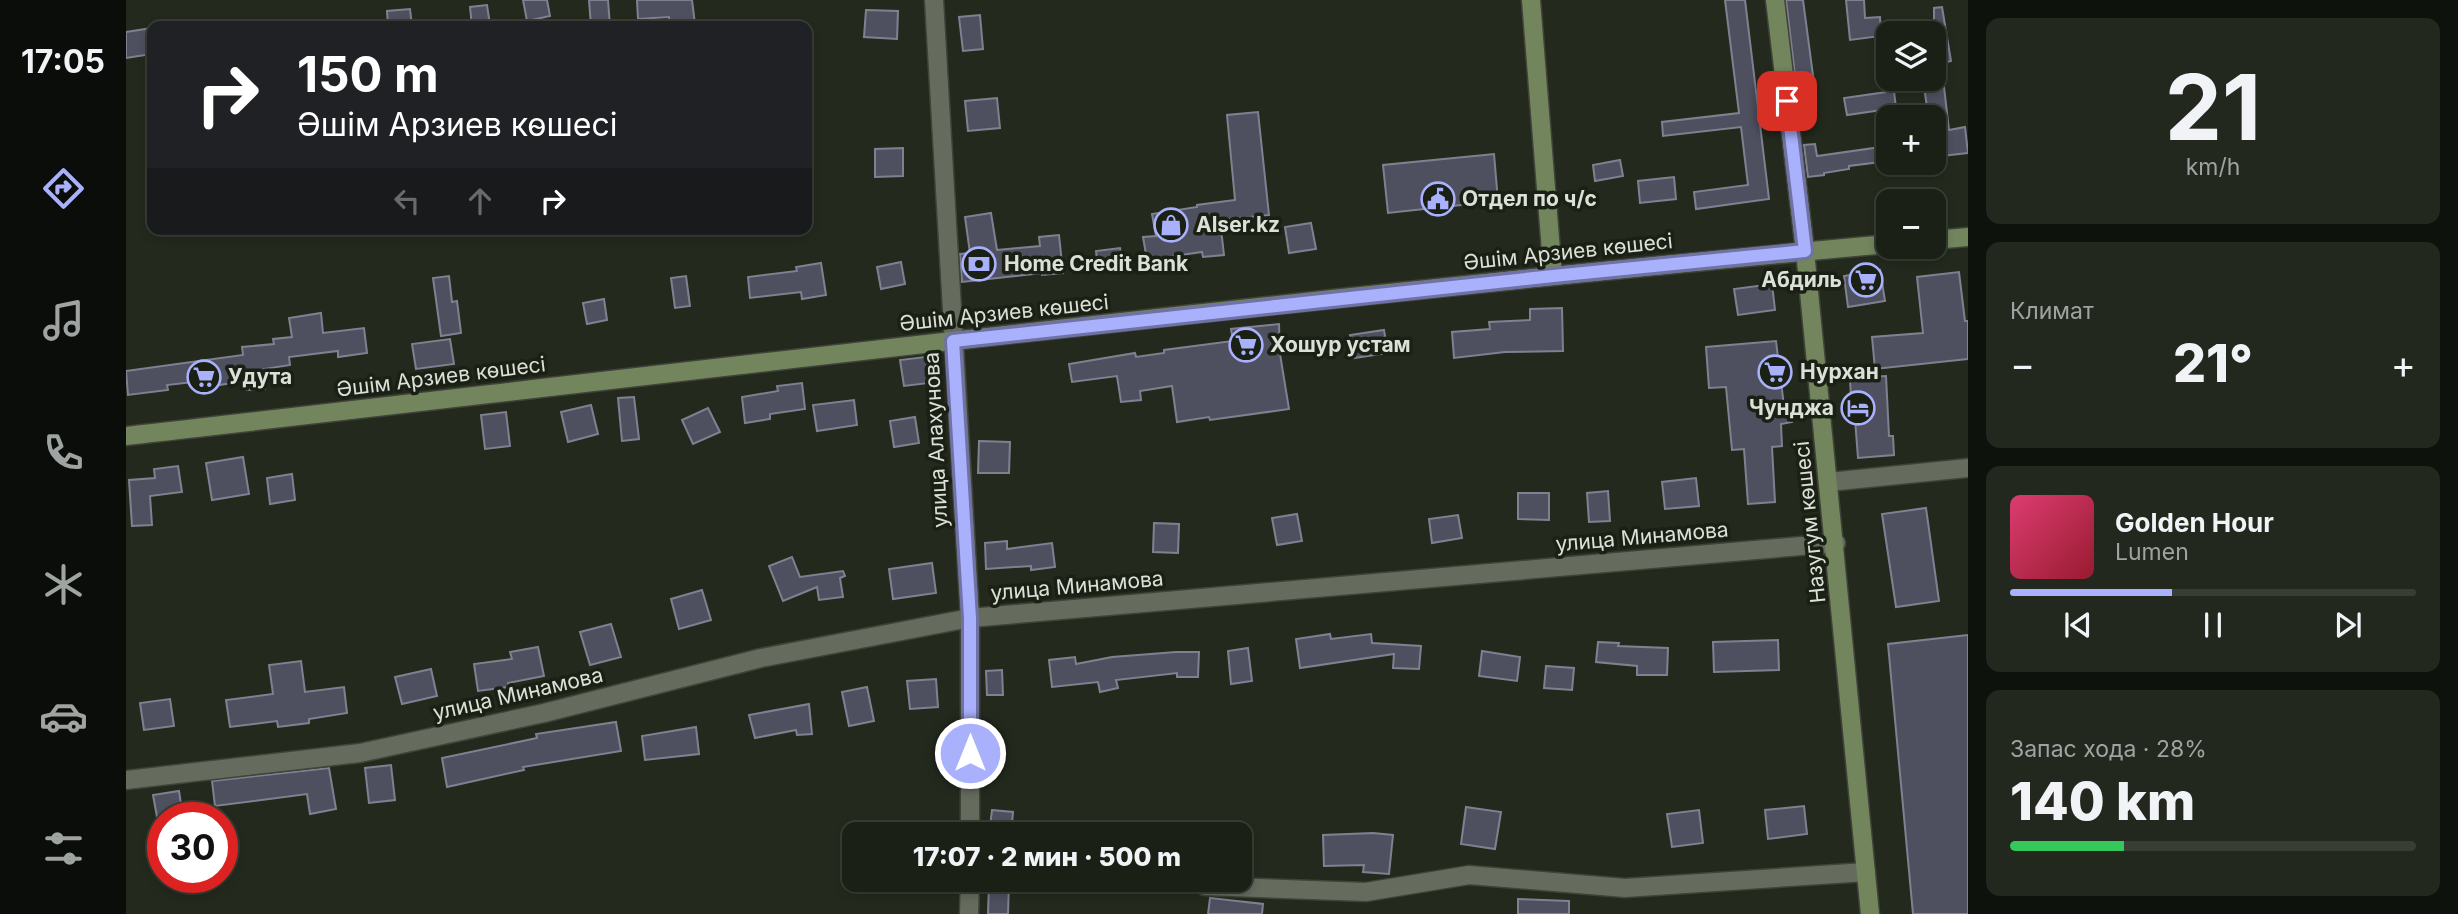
<!DOCTYPE html>
<html lang="ru">
<head>
<meta charset="utf-8">
<style>
	body { margin:0; font-family:Inter,sans-serif; background:#23281f; color:#f1f3f6; height:100vh; display:flex; flex-direction:column; font-size:26px; white-space:nowrap }
	* { box-sizing:border-box; margin:0 }
	p { font-size:23px; color:#9fa3a1 }
	.icon { flex:none; width:38px; height:38px; fill:none; stroke:currentColor; stroke-width:2; stroke-linecap:round; stroke-linejoin:round }
	.map { position:relative; flex:1; overflow:hidden }
	.sheet { display:flex; flex-direction:column; gap:18px; padding:18px; background:#0e120c; width:490px }
	.sheet>* { flex:none }
	.banner { position:absolute; left:21px; top:21px; width:665px; height:214px; border-radius:14px; box-shadow:0 4px 10px #0003,0 0 0 2px #383e35; background:#202124; color:#fff; overflow:hidden }
	.fabs { position:absolute; left:1750px; top:21px; display:grid; gap:14px }
	.fabs a { display:grid; place-items:center; width:70px; height:70px; border-radius:14px; background:#1a2016; box-shadow:0 4px 10px #0003,0 0 0 2px #383e35; font-size:35px }
	.speed { position:absolute; left:21px; top:802px; display:flex; gap:14px; font-size:35px; font-weight:700; text-align:center }
	.speed>* { display:grid; place-content:center; width:91px; height:91px; border-radius:50%; background:#1a2016; box-shadow:0 4px 10px #0003,0 0 0 2px #383e35; line-height:1 }
	.speed .limit { border:10px solid #d22; background:#fff; color:#111 }
	.pin { position:absolute; display:grid; place-items:center; width:60px; height:60px; color:#fff; margin:-30px; border-radius:14px; box-shadow:0 4px 10px #0006 }
	.me { position:absolute; width:77px; margin:-38px; rotate:0deg; stroke-linejoin:round; filter:drop-shadow(0 0 5px #0008) }
	.turn { display:flex; align-items:center; gap:24px; height:147px; padding:0 35px; font-size:32px }
	.turn .icon { width:91px; height:91px; stroke-width:2.5 }
	.turn b { display:block; font-size:49px; line-height:60px }
	.lanes { display:flex; align-items:center; height:66px; padding:0 35px; background:#0003; justify-content:center; gap:35px; direction:ltr }
	.lanes .off { opacity:.35 }
	.big { font-size:52px; font-weight:800; line-height:1.1 }
	.sheet .card { flex:1; display:flex; flex-direction:column; justify-content:center; gap:10px; min-width:0; padding:0 24px; border-radius:14px; background:#23281f }
	.sheet .dial { align-items:center; gap:0 }
	.dial b { font-size:91px; line-height:1 }
	.song { display:flex; align-items:center; gap:21px }
	.cover { width:84px; height:84px; border-radius:10px; background:linear-gradient(135deg,hsl(340 70% 55%),hsl(350 70% 35%)) }
	.played { height:7px; border-radius:4px; background:linear-gradient(90deg,#a9b0fc 40%,#383e35 40%) }
	.keys { display:flex; justify-content:space-around; direction:ltr }
	.heat { display:flex; justify-content:space-between; align-items:center; font-size:38px; direction:ltr }
	.charge { height:10px; border-radius:5px; background:linear-gradient(90deg,#34c759 28%,#383e35 0) }
	.trip { position:absolute; left:716px; top:822px; width:410px; height:70px; border-radius:14px; background:#1a2016; box-shadow:0 4px 10px #0003,0 0 0 2px #383e35; font-weight:800; line-height:70px; text-align:center }
	main { display:flex; flex:1; min-height:0 }
	.dock { display:flex; flex-direction:column; width:126px; justify-content:space-around; align-items:center; background:#0a0d09; color:#9fa3a1 }
	.dock .icon { width:49px; height:49px }
	.dock .active { color:#a9b0fc }
	.dock b { font-size:32px; color:#f1f3f6 }
	.map>svg:first-child { display:block }
</style>
</head>
<body>
<main>
<nav class="dock">
<b>17:05</b>
<svg class="icon active" aria-label="directions" viewBox="0 0 24 24"><path d="M12 3l9 9-9 9-9-9zM9 14v-3h6M13 9l2 2-2 2"/></svg>
<svg class="icon" aria-label="music" viewBox="0 0 24 24"><path d="M9 18V5l10-2v13"/><circle cx="6" cy="18" r="3"/><circle cx="16" cy="16" r="3"/></svg>
<svg class="icon" aria-label="phone" viewBox="0 0 24 24"><path d="M5 4h4l2 5-3 2q2 4 5 5l2-3 5 2v4C11 20 4 13 5 4z"/></svg>
<svg class="icon" aria-label="climate" viewBox="0 0 24 24"><path d="M12 3v18M4 7l16 10M4 17L20 7"/></svg>
<svg class="icon" aria-label="car" viewBox="0 0 24 24"><path d="M5 17H2v-5l4-1 3-4h7l3 4 3 1v5h-3M9 17h6M6 11h13"/><circle cx="7" cy="17" r="2"/><circle cx="17" cy="17" r="2"/></svg>
<svg class="icon" aria-label="filters" viewBox="0 0 24 24"><path d="M4 7h16M4 17h16"/><circle cx="9" cy="7" r="2"/><circle cx="15" cy="17" r="2"/></svg>
</nav>
<div class="map">
<svg width="1842" height="914" viewBox="0 0 1842 914">
	<rect width="100%" height="100%" fill="#232a1d"/>
	<g fill="#4e505f" stroke="#7f8191" stroke-width="2">
		<path d="M397 0H421L424 16 401 21Z"/>
		<path d="M463 0H482L484 26H465Z"/>
		<path d="M511 0H566L569 24 544 26 543 17 512 19Z"/>
		<path d="M1599 0H1619L1643 199 1570 209 1568 192 1622 185 1615 127 1537 136 1536 122 1613 113Z"/>
		<path d="M1660 0H1677L1690 98 1672 100Z"/>
		<path d="M1720 0H1738L1739 18 1754 17 1755 36 1724 40Z"/>
		<path d="M361 5 364 25 346 26 344 7Z"/>
		<path d="M1816 7 1825 61 1808 65V8Z"/>
		<path d="M284 9 286 26H262L261 11Z"/>
		<path d="M740 10 772 11 771 39 738 37Z"/>
		<path d="M854 15 857 49 837 51 833 17Z"/>
		<path d="M26 28V54L0 58V32Z"/>
		<path d="M1817 78 1823 130 1839 127 1842 153 1808 157V106L1801 107 1797 80Z"/>
		<path d="M1768 91 1770 108 1721 115 1718 98Z"/>
		<path d="M871 98 874 128 842 131 839 101Z"/>
		<path d="M1132 112 1143 215 1094 220 1098 255 1077 257 1076 252 1021 260 1017 237 1030 236 1026 214 1071 207V205L1109 200 1101 115Z"/>
		<path d="M1689 144 1691 156 1762 146V161L1723 166V169L1698 173V175L1682 177 1678 145Z"/>
		<path d="M777 148V176L749 177V149Z"/>
		<path d="M1368 154 1372 201 1262 213 1257 165Z"/>
		<path d="M1494 160 1497 176 1469 181 1467 165Z"/>
		<path d="M1548 177 1550 199 1514 203 1512 181Z"/>
		<path d="M865 213 871 250 914 246 913 237 933 235 937 273 916 275V273L836 282 834 254 844 253 839 217Z"/>
		<path d="M1185 223 1190 249 1163 253 1159 227Z"/>
		<path d="M994 248 997 265 972 270 970 251Z"/>
		<path d="M775 262 779 284 755 289 751 267Z"/>
		<path d="M695 263 700 295 676 299 675 292 624 298 622 277 671 271 670 267Z"/>
		<path d="M1754 270 1759 301 1722 307 1718 276Z"/>
		<path d="M1833 272 1839 321H1842V359L1749 369 1746 337 1797 333 1791 277Z"/>
		<path d="M323 276 326 302 331 301 335 333 315 336 307 278Z"/>
		<path d="M560 276 564 306 549 308 545 278Z"/>
		<path d="M1646 284 1649 310 1612 315 1608 289Z"/>
		<path d="M478 299 481 320 461 324 457 303Z"/>
		<path d="M1436 308 1437 351 1379 352 1328 358 1326 332 1364 329 1363 322 1404 320V309Z"/>
		<path d="M195 313 197 333 238 328 241 353 212 357V351L163 357 164 365 138 369 139 389 120 390 119 381 68 389 67 382 41 385 42 390 2 395 0 371 117 355 116 347 148 344 147 339 166 337 163 318Z"/>
		<path d="M1153 324 1154 354 1163 409 1084 420 1083 417 1051 422 1046 386 1014 391 1015 400 995 402 991 376 946 382 943 364 1009 353 1010 357 1038 353V350L1107 341 1105 329Z"/>
		<path d="M1258 330 1262 353 1228 358 1224 335Z"/>
		<path d="M324 339 328 364 290 369 286 344Z"/>
		<path d="M1650 341 1658 406 1663 405 1666 422 1655 424 1656 446 1646 447 1649 502 1622 504 1618 449 1606 450 1600 387 1583 388 1580 347Z"/>
		<path d="M799 357 803 383 778 386 774 360Z"/>
		<path d="M1760 376 1763 436H1767L1768 455 1732 458 1729 419H1726L1724 378Z"/>
		<path d="M676 383 679 409 644 414V419L619 423 616 397 652 391 651 386Z"/>
		<path d="M508 397 513 439 496 441 492 398Z"/>
		<path d="M728 400 731 425 691 431 687 405Z"/>
		<path d="M465 405 472 434 442 442 435 412Z"/>
		<path d="M582 408 594 432 567 444 556 420Z"/>
		<path d="M380 412 384 446 359 449 355 415Z"/>
		<path d="M789 417 793 443 768 447 764 421Z"/>
		<path d="M853 441 884 442 883 473H852Z"/>
		<path d="M117 457 123 494 86 500 80 463Z"/>
		<path d="M52 466 56 492 24 496 26 525 6 526 3 480 29 478 28 469Z"/>
		<path d="M166 474 169 500 144 504 141 478Z"/>
		<path d="M1570 478 1573 506 1539 509 1536 482Z"/>
		<path d="M1482 491 1484 521 1463 522 1461 493Z"/>
		<path d="M1392 493H1423V520L1392 519Z"/>
		<path d="M1800 508 1813 601 1770 607 1756 514Z"/>
		<path d="M1171 514 1176 541 1151 545 1146 518Z"/>
		<path d="M1332 515 1336 538 1306 543 1303 519Z"/>
		<path d="M1028 523 1053 524 1052 553 1027 552Z"/>
		<path d="M881 541V549L926 543 929 567 905 570V566L860 569 859 543Z"/>
		<path d="M666 557 674 577 717 571 719 576 714 578 717 597 693 600 691 587 657 601 643 566Z"/>
		<path d="M806 563 810 593 767 599 763 569Z"/>
		<path d="M576 590 585 620 553 629 545 599Z"/>
		<path d="M485 624 495 657 464 665 454 632Z"/>
		<path d="M1204 634 1205 639 1245 634 1246 643 1295 646 1293 669 1267 668 1268 654 1174 668 1170 639Z"/>
		<path d="M1842 635V914H1787L1762 644Z"/>
		<path d="M1652 640 1653 670 1588 672 1587 642Z"/>
		<path d="M1472 642 1493 643 1492 646 1542 648 1541 675H1511V666L1470 662Z"/>
		<path d="M412 647 418 676 382 683V687L352 691 348 664 386 659 384 652Z"/>
		<path d="M1122 648 1126 681 1105 684 1102 651Z"/>
		<path d="M1356 651 1394 657 1391 681 1353 676Z"/>
		<path d="M1050 652H1073L1072 677H1051V673L990 680 992 688 974 692 972 682 926 687 923 660 949 657 950 664 986 657Z"/>
		<path d="M175 661 179 692 218 687 221 713 183 719V723L152 727 151 721 104 727 100 700 147 694 143 665Z"/>
		<path d="M1420 666 1448 668 1446 690 1418 688Z"/>
		<path d="M305 669 311 696 276 704 269 677Z"/>
		<path d="M876 670 877 695H861L860 671Z"/>
		<path d="M810 679 812 707 784 709 781 681Z"/>
		<path d="M741 687 748 721 723 726 716 692Z"/>
		<path d="M44 699 48 726 18 730 14 703Z"/>
		<path d="M683 704 686 734 671 735 670 730 629 738 623 715Z"/>
		<path d="M490 722 495 751 397 767 398 770 321 787 316 758 411 738 410 734Z"/>
		<path d="M570 727 573 754 519 760 516 736Z"/>
		<path d="M265 765 269 800 243 803 239 768Z"/>
		<path d="M203 768 210 809 184 814 181 794 89 806 86 781Z"/>
		<path d="M53 791 57 817H31L27 795Z"/>
		<path d="M1678 806 1681 834 1642 839 1639 810Z"/>
		<path d="M1340 807 1375 812 1369 849 1335 844Z"/>
		<path d="M866 810 887 812 885 835H863Z"/>
		<path d="M1573 810 1577 843 1546 847 1541 814Z"/>
		<path d="M1247 833 1267 835 1263 874 1237 872 1238 865 1198 866 1197 835Z"/>
		<path d="M863 882 883 883 882 914H862Z"/>
		<path d="M1084 898 1137 904 1136 914H1082Z"/>
		<path d="M1392 899 1443 901V914H1392Z"/>
	</g>
	<g fill="none" stroke-linecap="round" stroke-linejoin="round">
		<defs>
			<g id="street">
				<path d="M808 0 844 618V835"/>
				<path d="M1703 482 1842 468"/>
				<path d="M0 780 234 753 418 713 635 658 844 618 1710 543"/>
				<path d="M1079 886 1240 892 1343 875 1499 888 1740 872"/>
				<path d="M843 914 844 880"/>
			</g>
			<g id="secondary">
				<path d="M1405 0 1427 276"/>
				<path d="M1649 0 1679 251 1744 914"/>
				<path d="M1808 240 1842 237"/>
				<path d="M0 436C587 369 1174 297 1762 244"/>
			</g>
		</defs>
		<use href="#street" stroke="#3f4339" stroke-width="21"/>
		<use href="#secondary" stroke="#3f4339" stroke-width="21"/>
		<use href="#street" stroke="#656c5e" stroke-width="18"/>
		<use href="#secondary" stroke="#72855d" stroke-width="18"/>
	</g>
	<g fill="none" stroke-linecap="round" stroke-linejoin="round">
		<defs>
			<path id="route" d="M844 753V618L827 341 1427 276 1679 251 1661 101"/>
		</defs>
		<use href="#route" stroke="#6e72a4" stroke-width="18"/>
		<use href="#route" stroke="#a9b0fc" stroke-width="12"/>
	</g>
	<defs>
		<symbol id="civic-ring" viewBox="-11 -11 22 22"><circle r="9.5" fill="#1a2014" stroke="#a9b0fc" stroke-width="1.5"/><path d="M-.6-6.5H3V-4.5H.6V-3L4-1V1h2V6H-6V1h2V-1L-.6-3ZM-1.2 2.5V6h2.4V2.5Z" fill="#a9b0fc"/></symbol>
		<symbol id="shop-ring" viewBox="-11 -11 22 22"><circle r="9.5" fill="#1a2014" stroke="#a9b0fc" stroke-width="1.5"/><path d="M-5-2.5h2.3a2.7 3.5 0 0 1 5.4 0H5L5.5 6h-11ZM-1.5-2.5h3a1.5 2.3 0 0 0-3 0Z" fill="#a9b0fc"/></symbol>
		<symbol id="bank-ring" viewBox="-11 -11 22 22"><circle r="9.5" fill="#1a2014" stroke="#a9b0fc" stroke-width="1.5"/><path d="M-6-4H6V4H-6ZM0-2.3a2.3 2.3 0 1 0 0 4.6a2.3 2.3 0 1 0 0-4.6Z" fill="#a9b0fc"/></symbol>
		<symbol id="supermarket-ring" viewBox="-11 -11 22 22"><circle r="9.5" fill="#1a2014" stroke="#a9b0fc" stroke-width="1.5"/><path d="M-6-5.5h2.5l.6 2H6L4.5 2H-2.5L-4.4-4H-6ZM-1.5 3.2a1.3 1.3 0 1 0 .1 0ZM3 3.2a1.3 1.3 0 1 0 .1 0Z" fill="#a9b0fc"/></symbol>
		<symbol id="hotel-ring" viewBox="-11 -11 22 22"><circle r="9.5" fill="#1a2014" stroke="#a9b0fc" stroke-width="1.5"/><path d="M-6-4.5h1.5V1H6V5H4.5V3h-9V5H-6ZM-4 0a1.8 1.8 0 1 1 3.6 0ZM.5 0V-2.5h3Q6-2.5 6 0Z" fill="#a9b0fc"/></symbol>
	</defs>
	<g fill-rule="evenodd">
		<use href="#civic-ring" x="1293" y="180" width="38" height="38"/>
		<use href="#shop-ring" x="1026" y="206" width="38" height="38"/>
		<use href="#bank-ring" x="834" y="245" width="38" height="38"/>
		<use href="#supermarket-ring" x="1721" y="261" width="38" height="38"/>
		<use href="#supermarket-ring" x="1101" y="326" width="38" height="38"/>
		<use href="#supermarket-ring" x="1630" y="353" width="38" height="38"/>
		<use href="#supermarket-ring" x="59" y="358" width="38" height="38"/>
		<use href="#hotel-ring" x="1713" y="389" width="38" height="38"/>
	</g>
	<g text-anchor="middle" stroke-width="7" stroke-linejoin="round" paint-order="stroke">
		<g font-size="21" font-weight="bold" fill="#dce0d8" stroke="#1a2014" text-anchor="start">
			<text x="1336" y="206">Отдел по ч/с</text>
			<text x="1070" y="232">Alser.kz</text>
			<text x="878" y="271">Home Credit Bank</text>
			<text x="1716" y="287" text-anchor="end">Абдиль</text>
			<text x="1144" y="352">Хошур устам</text>
			<text x="1674" y="379">Нурхан</text>
			<text x="102" y="384">Удута</text>
			<text x="1708" y="415" text-anchor="end">Чунджа</text>
		</g>
		<g font-size="21" fill="#dce0d8" stroke="#1a2014">
			<text transform="translate(1442 252) rotate(-6)" y="7">Әшім Арзиев көшесі</text>
			<text transform="translate(878 313) rotate(-6)" y="7">Әшім Арзиев көшесі</text>
			<text transform="translate(315 377) rotate(-7)" y="7">Әшім Арзиев көшесі</text>
			<text transform="translate(810 440) rotate(-93)" y="7">улица Алахунова</text>
			<text transform="translate(1684 522) rotate(-96)" y="7">Назугум көшесі</text>
			<text transform="translate(1516 537) rotate(-5)" y="7">улица Минамова</text>
			<text transform="translate(951 586) rotate(-5)" y="7">улица Минамова</text>
			<text transform="translate(392 694) rotate(-13)" y="7">улица Минамова</text>
		</g>
	</g>
</svg>
<div class="fabs">
<a><svg class="icon" aria-label="layers" viewBox="0 0 24 24"><path d="M12 4l9 5-9 5-9-5zM3 14l9 5 9-5"/></svg></a>
<a>+</a>
<a>−</a>
</div>
<div class="speed"><div class="limit">30</div></div>
<div class="pin" style="left:1661px;top:101px;background:#d93025"><svg class="icon" aria-label="arrive" viewBox="0 0 24 24"><path d="M6 21V4h12l-3 4 3 4H6"/></svg></div>
<svg class="me" style="left:844px;top:753px" viewBox="-20 -20 40 40"><circle r="17" fill="#a9b0fc" stroke="#fff" stroke-width="3"/><path d="M0-11L8 9 0 5-8 9z" fill="#fff"/></svg>
<div class="trip">17:07 · 2 мин · 500 m</div>
<div class="banner">
<div class="turn"><svg class="icon" aria-label="right" viewBox="0 0 24 24"><path d="M7 20v-9h11M14 6l5 5-5 5"/></svg><div><b>150 m</b>Әшім Арзиев көшесі</div></div>
<div class="lanes"><svg class="icon off" aria-label="left" viewBox="0 0 24 24"><path d="M17 20v-9H6M10 6l-5 5 5 5"/></svg><svg class="icon off" aria-label="ahead" viewBox="0 0 24 24"><path d="M12 20V5M6 11l6-6 6 6"/></svg><svg class="icon" aria-label="right" viewBox="0 0 24 24"><path d="M7 20v-9h11M14 6l5 5-5 5"/></svg></div>
</div>
</div>
<section class="sheet">
<div class="card dial"><b>21</b><p>km/h</p></div>
<div class="card"><p>Климат</p>
<div class="heat"><a>−</a><b class="big">21°</b><a>+</a></div>
</div>
<div class="card">
<div class="song"><i class="cover"></i><div><b>Golden Hour</b><p>Lumen</p></div></div>
<div class="played"></div>
<div class="keys"><svg class="icon" aria-label="previous" viewBox="0 0 24 24"><path d="M18 5L8 12l10 7zM5 5v14"/></svg><svg class="icon" aria-label="pause" viewBox="0 0 24 24"><path d="M8 5v14M16 5v14"/></svg><svg class="icon" aria-label="next" viewBox="0 0 24 24"><path d="M6 5l10 7-10 7zM19 5v14"/></svg></div>
</div>
<div class="card"><p>Запас хода · 28%</p><b class="big">140 km</b><div class="charge"></div></div>
</section>
</main>
</body>
</html>
